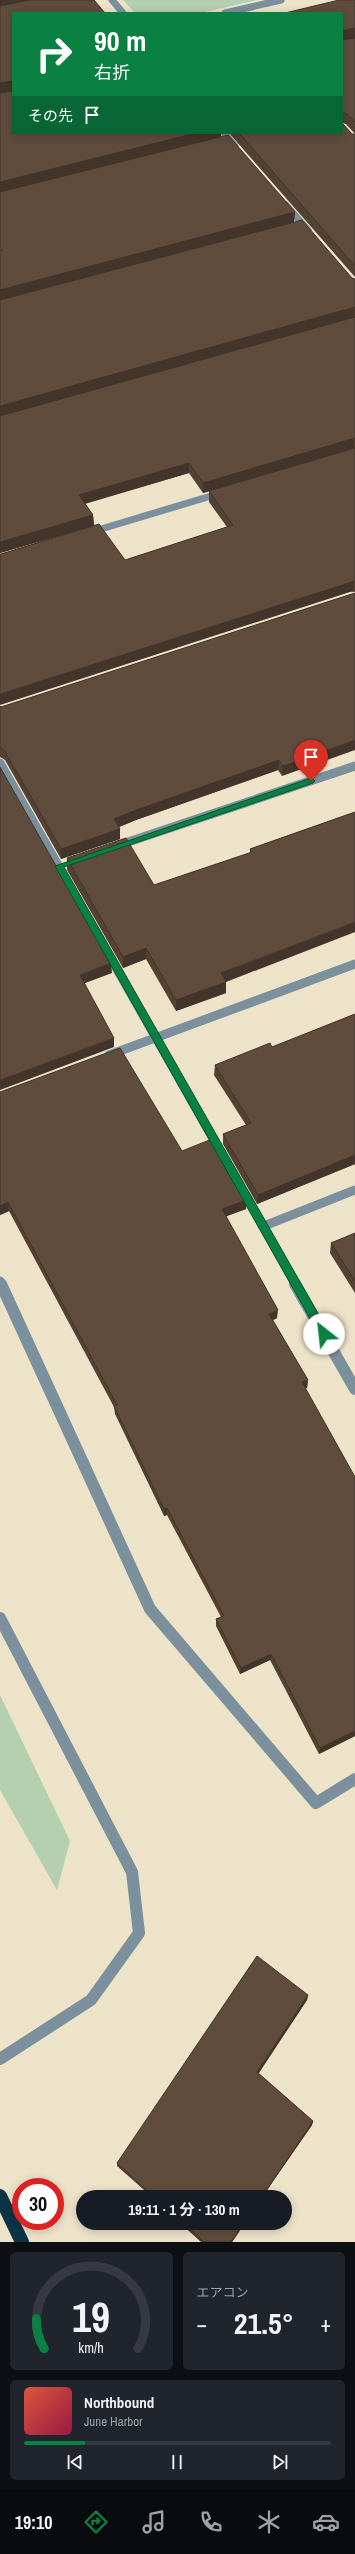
<!DOCTYPE html>
<html lang="ja">
<head>
<meta charset="utf-8">
<style>
	body { margin:0; font-family:"Archivo Narrow","Noto Sans JP",sans-serif; background:#20242c; color:#f1f3f6; height:100vh; display:flex; flex-direction:column; font-size:15px; white-space:nowrap }
	* { box-sizing:border-box; margin:0 }
	p { font-size:13px; color:#9ea1a6 }
	.icon { flex:none; width:22px; height:22px; fill:none; stroke:currentColor; stroke-width:2; stroke-linecap:round; stroke-linejoin:round }
	.map { position:relative; height:2242px; overflow:hidden }
	.drawer { display:flex; flex-direction:column; gap:10px; padding:10px; background:#0d0f14; flex:1 }
	.drawer>* { flex:none }
	.hud { position:absolute; left:12px; top:12px; width:331px; height:122px; border-radius:0px; box-shadow:0 2px 10px #0003; background:#0b8043; color:#fff; overflow:hidden }
	.speed { position:absolute; left:12px; top:2178px; display:flex; gap:8px; font-size:20px; font-weight:700; text-align:center }
	.speed>* { display:grid; place-content:center; width:52px; height:52px; border-radius:50%; background:#171b24; box-shadow:0 2px 10px #0003; line-height:1 }
	.speed .limit { border:6px solid #d22; background:#fff; color:#111 }
	.pin { position:absolute; display:grid; place-items:center; width:34px; height:34px; color:#fff; margin:-41px -17px; border-radius:50% 50% 50% 0; rotate:-45deg; box-shadow:0 0 4px #0007 }
	.pin .icon { rotate:45deg }
	.me { position:absolute; width:44px; margin:-22px; rotate:331deg; stroke-linejoin:round; filter:drop-shadow(0 0 3px #0008) }
	.turn { display:flex; align-items:center; gap:14px; height:84px; padding:0 16px; font-size:18px }
	.turn .icon { width:52px; height:52px; stroke-width:2.5 }
	.turn b { display:block; font-size:28px; line-height:34px }
	.then { display:flex; align-items:center; height:38px; padding:0 16px; background:#0003; gap:8px; font-size:15px }
	.big { font-size:30px; font-weight:700; line-height:1.1 }
	.drawer .widget { flex:1; display:flex; flex-direction:column; justify-content:center; gap:6px; min-width:0; padding:0 14px; border-radius:6px; background:#20242c }
	.drawer .dial { align-items:center; gap:0 }
	.dial svg { height:104px; overflow:visible; fill:none; stroke:#363941; stroke-width:7; stroke-linecap:round; text-anchor:middle }
	.dial text { fill:#f1f3f6; stroke:none }
	.song { display:flex; align-items:center; gap:12px }
	.cover { width:48px; height:48px; border-radius:6px; background:linear-gradient(135deg,hsl(10 70% 55%),hsl(340 70% 35%)) }
	.played { height:4px; border-radius:2px; background:linear-gradient(90deg,#0b8043 20%,#363941 20%) }
	.keys { display:flex; justify-content:space-around; direction:ltr }
	.heat { display:flex; justify-content:space-between; align-items:center; font-size:22px; direction:ltr }
	.drawer .tiles { flex:1; display:grid; gap:10px; grid-template-columns:1fr 1fr }
	.widget:last-child { grid-column:span 2 }
	.trip { position:absolute; left:76px; top:2190px; width:216px; height:40px; border-radius:20px; background:#171b24; box-shadow:0 2px 10px #0003; font-weight:700; line-height:40px; text-align:center }
	.tab-bar { display:flex; height:64px; justify-content:space-around; align-items:center; background:#090b0e; color:#9ea1a6 }
	.tab-bar .icon { width:28px; height:28px }
	.tab-bar .on { color:#0b8043 }
	.tab-bar b { font-size:18px; color:#f1f3f6 }
	.map>svg:first-child { display:block }
</style>
</head>
<body>
<div class="map">
<svg width="355" height="2242" viewBox="0 0 355 2242">
	<rect width="100%" height="100%" fill="#ece3c9"/>
	<g fill="#b4d0b1">
		<path d="M123 0H257L201 13H135Z"/>
		<path d="M0 1695 70 1841 57 1890 0 1790Z"/>
	</g>
	<g fill="none" stroke-linecap="round" stroke-linejoin="round">
		<g stroke="#7b909c" stroke-width="7">
			<path d="M112 0 123 13"/>
			<path d="M225 13 281 0"/>
			<path d="M224 133 235 146"/>
			<path d="M286 205 308 230"/>
			<path d="M91 532 221 493"/>
		</g>
		<g stroke="#7b909c" stroke-width="9">
			<path d="M0 763 296 1285"/>
			<path d="M116 846 355 766"/>
			<path d="M109 1055 355 964"/>
			<path d="M264 1226 355 1190"/>
			<path d="M0 1281 2 1285"/>
		</g>
		<g stroke="#7b909c" stroke-width="12">
			<path d="M1 1284 150 1609 316 1803 355 1779"/>
			<path d="M295 1284 355 1389"/>
			<path d="M0 1618 132 1872 139 1933 91 2000 0 2059"/>
		</g>
		<path stroke="#0b3446" stroke-width="14" d="M0 2196 22 2242"/>
	</g>
	<g fill="#534134" fill-rule="evenodd">
		<path d="M0 0 13 13V133H221V137L295 212 294 222 352 278 355 279V592L1 554 92 526 0 553ZM354 448 209 491V502L227 527 125 560 94 525 93 515 85 504 189 473 203 493Z"/>
		<path d="M355 0V134L346 124 342 123 352 134H355V277L229 133H342V13Z"/>
		<path d="M355 593 282 776 278 770 136 820 119 827 120 829V839L61 859 5 760 0 757V706L1 707Z"/>
		<path d="M355 812 226 982V993L176 1011 146 959 123 968 67 870V858L154 885 250 853V849Z"/>
		<path d="M355 1014V1164L257 1204 223 1144V1134L246 1125 214 1075 215 1065 272 1047Z"/>
		<path d="M0 1092 182 1151 246 1209 226 1216 277 1318 273 1320 308 1380 307 1388H306L355 1736 319 1754 270 1660 240 1674 216 1626V1619L221 1617 167 1515 164 1516 115 1414 114 1407 9 1211 0 1215Z"/>
		<path d="M355 1233V1293L330 1253 331 1243Z"/>
		<path d="M308 1995 307 2000 258 2073 313 2121 312 2125 262 2197H152L117 2166V2163Z"/>
		<path d="M180 2223H245L232 2242H201Z"/>
	</g>
	<g fill="#43352b">
		<path d="M0 0H31L0 7Z"/>
		<path d="M355 28V38L342 41V31Z"/>
		<path d="M13 81V91L0 94V83Z"/>
		<path d="M196 133H221V137L0 193V182Z"/>
		<path d="M295 212 294 222 0 301V290Z"/>
		<path d="M355 307 354 317 0 417V406Z"/>
		<path d="M354 438V448L203 493V483Z"/>
		<path d="M189 463V473L79 505V495Z"/>
		<path d="M93 515 94 526 0 553V542Z"/>
		<path d="M354 581 353 591 0 705V694Z"/>
		<path d="M355 740V750L282 776 283 766Z"/>
		<path d="M279 760 278 770 136 820 114 829V819L136 810Z"/>
		<path d="M120 829V839L61 859V849Z"/>
		<path d="M355 922V932L226 982V993L176 1011V1000L221 973Z"/>
		<path d="M146 948V959L123 968V957Z"/>
		<path d="M111 963 112 973 80 985V975Z"/>
		<path d="M114 1038V1047L0 1090V1080Z"/>
		<path d="M355 1155V1164L257 1204 258 1195Z"/>
		<path d="M246 1200V1209L222 1218V1209Z"/>
		<path d="M8 1202 9 1211 0 1215V1206Z"/>
		<path d="M278 1310 277 1318 269 1322V1314Z"/>
		<path d="M308 1380 307 1388 302 1390V1382Z"/>
		<path d="M167 1508V1515L164 1516V1509Z"/>
		<path d="M271 1654 270 1660 240 1674 241 1668Z"/>
		<path d="M355 1731V1736L319 1754 320 1748Z"/>
		<path d="M308 1995 307 2000 257 2076V2072Z"/>
		<path d="M313 2121 312 2125 262 2197Z"/>
		<path d="M244 2223H245L232 2242H231Z"/>
	</g>
	<g fill="#604c3d" stroke="#43352b">
		<path d="M30 0H94L105 13H13V81L0 83V6Z"/>
		<path d="M339 0H355V28L342 31V13H285Z"/>
		<path d="M355 38V122L346 113H342V40Z"/>
		<path d="M13 91V133H196L0 182V93Z"/>
		<path d="M342 123 352 134H355V266L239 133H342Z"/>
		<path d="M228 135 295 212 0 290V251L3 250 0 247V192Z"/>
		<path d="M302 220 352 278 355 279V307L0 406V300Z"/>
		<path d="M355 317V438L203 483 189 463 79 495 93 515 0 542V416Z"/>
		<path d="M355 448V581L0 694V554H1L99 524 125 560 233 525 209 491Z"/>
		<path d="M355 593V740L283 766 279 760 136 810 114 819 120 829 61 849 4 750 0 747V706L1 707Z"/>
		<path d="M0 767 111 963 80 975 114 1038 0 1080Z"/>
		<path d="M355 812V922L221 973 226 982 176 1000 146 948 123 957 67 858 126 838 154 885 252 852 250 849Z"/>
		<path d="M355 1014V1155L258 1195 223 1134 251 1123 215 1065 270 1043 272 1047Z"/>
		<path d="M120 1048 182 1151 212 1139 246 1200 222 1209 278 1310 269 1314 308 1380 302 1382 355 1477V1731L320 1748 271 1654 241 1668 216 1619 224 1616 167 1508 164 1509 114 1406 117 1405 8 1202 0 1206V1092Z"/>
		<path d="M355 1233V1281L331 1243Z"/>
		<path d="M257 1956 308 1995 257 2072 313 2121 262 2197H154L117 2163Z"/>
		<path d="M183 2223H244L231 2242H204Z"/>
	</g>
	<path fill="#0b8043" stroke="#07532c" d="M311 778 315 781 313 783 64 867 328 1331 329 1334 324 1339 321 1338 55 866Z"/>
</svg>
<div class="speed"><div class="limit">30</div></div>
<div class="pin" style="left:311px;top:781px;background:#d93025"><svg class="icon" aria-label="arrive" viewBox="0 0 24 24"><path d="M6 21V4h12l-3 4 3 4H6"/></svg></div>
<svg class="me" style="left:324px;top:1334px" viewBox="-20 -20 40 40"><circle r="19" fill="#fff"/><path d="M0-13L10 11 0 6-10 11z" fill="#0b8043"/></svg>
<div class="trip">19:11 · 1 分 · 130 m</div>
<div class="hud">
<div class="turn"><svg class="icon" aria-label="right" viewBox="0 0 24 24"><path d="M7 20v-9h11M14 6l5 5-5 5"/></svg><div><b>90 m</b>右折</div></div>
<div class="then">その先<svg class="icon" aria-label="arrive" viewBox="0 0 24 24"><path d="M6 21V4h12l-3 4 3 4H6"/></svg></div>
</div>
</div>
<section class="drawer">
<div class="tiles">
<div class="widget dial"><svg viewBox="0 0 100 80">
<path d="M14 69A42 42 0 1 1 86 69"/>
<path d="M14 69A42 42 0 0 1 8 46" stroke="#0b8043"/>
<text x="50" y="56" font-size="32" font-weight="700">19</text>
<text x="50" y="72" font-size="11">km/h</text>
</svg></div>
<div class="widget"><p>エアコン</p>
<div class="heat"><a>−</a><b class="big">21.5°</b><a>+</a></div>
</div>
<div class="widget">
<div class="song"><i class="cover"></i><div><b>Northbound</b><p>June Harbor</p></div></div>
<div class="played"></div>
<div class="keys"><svg class="icon" aria-label="previous" viewBox="0 0 24 24"><path d="M18 5L8 12l10 7zM5 5v14"/></svg><svg class="icon" aria-label="pause" viewBox="0 0 24 24"><path d="M8 5v14M16 5v14"/></svg><svg class="icon" aria-label="next" viewBox="0 0 24 24"><path d="M6 5l10 7-10 7zM19 5v14"/></svg></div>
</div>
</div>
</section>
<nav class="tab-bar">
<b>19:10</b>
<svg class="icon on" aria-label="directions" viewBox="0 0 24 24"><path d="M12 3l9 9-9 9-9-9zM9 14v-3h6M13 9l2 2-2 2"/></svg>
<svg class="icon" aria-label="music" viewBox="0 0 24 24"><path d="M9 18V5l10-2v13"/><circle cx="6" cy="18" r="3"/><circle cx="16" cy="16" r="3"/></svg>
<svg class="icon" aria-label="phone" viewBox="0 0 24 24"><path d="M5 4h4l2 5-3 2q2 4 5 5l2-3 5 2v4C11 20 4 13 5 4z"/></svg>
<svg class="icon" aria-label="climate" viewBox="0 0 24 24"><path d="M12 3v18M4 7l16 10M4 17L20 7"/></svg>
<svg class="icon" aria-label="car" viewBox="0 0 24 24"><path d="M5 17H2v-5l4-1 3-4h7l3 4 3 1v5h-3M9 17h6M6 11h13"/><circle cx="7" cy="17" r="2"/><circle cx="17" cy="17" r="2"/></svg>
</nav>
</body>
</html>
